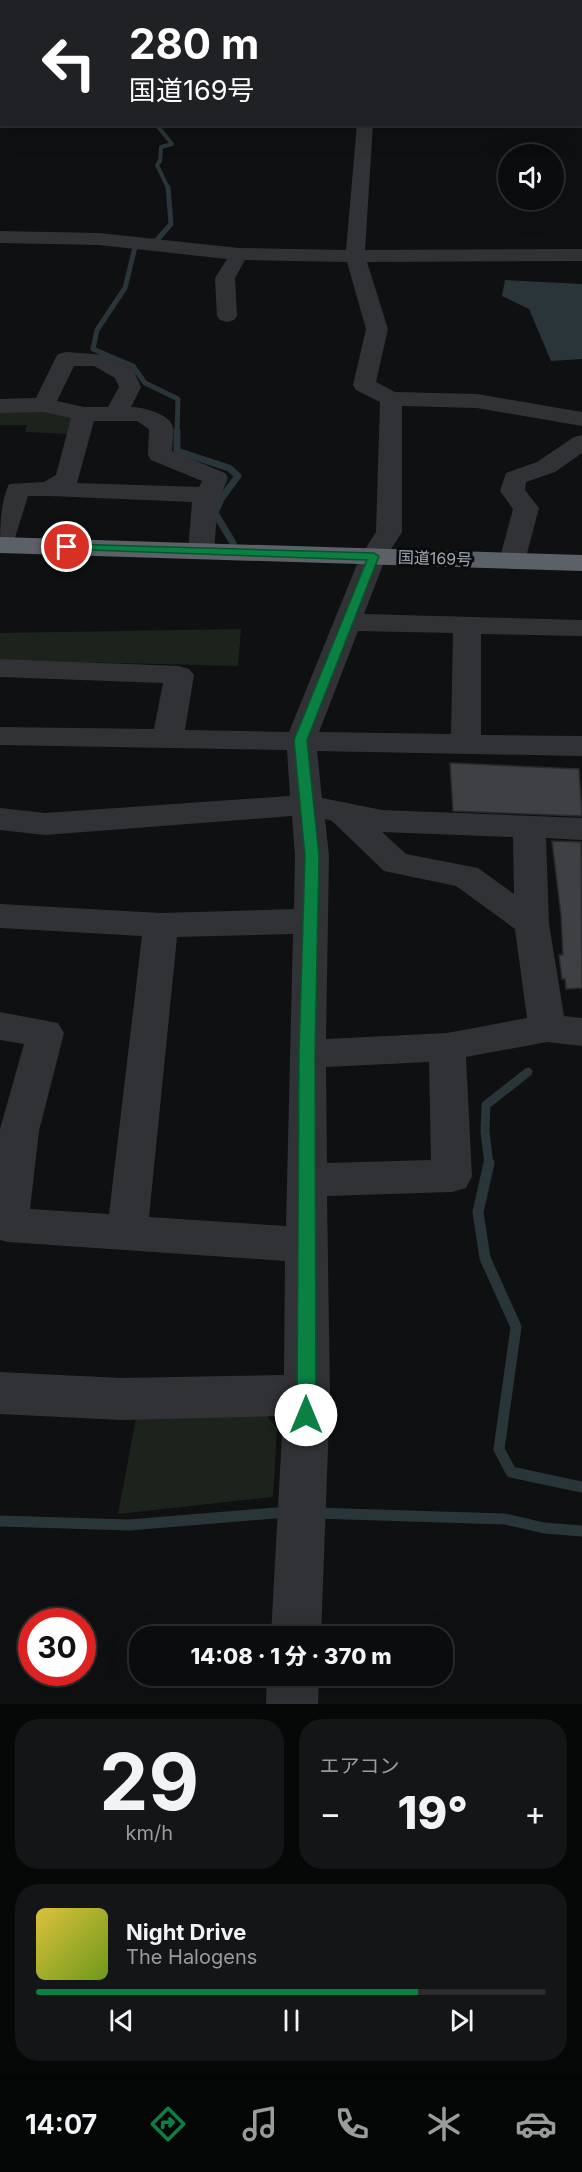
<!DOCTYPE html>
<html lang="ja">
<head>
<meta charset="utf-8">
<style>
	body { margin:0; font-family:Inter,"Noto Sans JP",sans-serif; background:#141516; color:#f1f3f6; height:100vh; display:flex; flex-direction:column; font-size:22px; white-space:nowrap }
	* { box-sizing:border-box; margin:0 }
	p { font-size:20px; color:#9a9b9d }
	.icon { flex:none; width:33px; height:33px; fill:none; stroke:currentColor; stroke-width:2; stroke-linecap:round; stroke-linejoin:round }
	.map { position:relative; height:1704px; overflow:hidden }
	.side { display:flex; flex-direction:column; gap:15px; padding:15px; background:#060707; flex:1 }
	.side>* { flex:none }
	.banner { position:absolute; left:0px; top:0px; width:582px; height:126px; box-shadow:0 6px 24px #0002,0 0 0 2px #2b2c2e; background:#202124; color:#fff; overflow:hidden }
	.fabs { position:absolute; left:498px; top:144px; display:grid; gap:12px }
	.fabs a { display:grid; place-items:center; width:66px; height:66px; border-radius:50%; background:#0b0c0d; box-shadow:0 6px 24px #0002,0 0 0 2px #2b2c2e; font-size:30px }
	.speed { position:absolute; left:18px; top:1608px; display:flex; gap:12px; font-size:30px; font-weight:700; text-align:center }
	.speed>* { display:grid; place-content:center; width:78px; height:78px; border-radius:50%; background:#0b0c0d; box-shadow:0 6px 24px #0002,0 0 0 2px #2b2c2e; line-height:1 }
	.speed .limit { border:9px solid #d22; background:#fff; color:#111 }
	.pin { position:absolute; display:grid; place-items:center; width:51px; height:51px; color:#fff; margin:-26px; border:3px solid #fff; border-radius:50%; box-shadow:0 2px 6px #0007 }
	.me { position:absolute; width:66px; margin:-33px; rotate:0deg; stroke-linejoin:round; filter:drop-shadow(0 0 4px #0008) }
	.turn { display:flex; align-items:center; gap:21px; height:126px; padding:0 30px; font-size:27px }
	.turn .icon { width:78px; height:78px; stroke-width:2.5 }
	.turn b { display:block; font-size:42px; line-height:51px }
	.big { font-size:45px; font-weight:800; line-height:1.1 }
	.side .card { flex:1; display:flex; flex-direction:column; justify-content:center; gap:9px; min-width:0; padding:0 21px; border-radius:24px; background:#141516 }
	.side .dial { align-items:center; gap:0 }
	.dial b { font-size:78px; line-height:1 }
	.song { display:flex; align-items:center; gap:18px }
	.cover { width:72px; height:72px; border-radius:9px; background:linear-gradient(135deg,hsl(50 70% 55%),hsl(80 70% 35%)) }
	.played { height:6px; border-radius:3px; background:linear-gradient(90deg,#0b8043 75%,#2b2c2e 75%) }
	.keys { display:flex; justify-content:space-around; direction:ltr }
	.heat { display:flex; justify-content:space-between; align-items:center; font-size:33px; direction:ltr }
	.side .tiles { flex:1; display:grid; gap:15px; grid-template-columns:1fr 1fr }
	.card:last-child { grid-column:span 2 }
	.trip { position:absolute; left:129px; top:1626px; width:324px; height:60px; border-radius:24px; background:#0b0c0d; box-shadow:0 6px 24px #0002,0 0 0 2px #2b2c2e; font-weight:800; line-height:60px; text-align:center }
	.menu { display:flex; height:96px; justify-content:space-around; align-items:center; background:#040505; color:#9a9b9d }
	.menu .icon { width:42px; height:42px }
	.menu .on { color:#0b8043 }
	.menu b { font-size:27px; color:#f1f3f6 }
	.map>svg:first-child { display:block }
</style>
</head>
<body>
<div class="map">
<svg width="582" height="1704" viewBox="0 0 582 1704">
	<rect width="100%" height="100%" fill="#0f1011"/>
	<g fill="#1c231c">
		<path d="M0 411 58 412 72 416 70 434 25 432 27 425H0Z"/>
		<path d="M241 629 238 666 0 660V633Z"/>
		<path d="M257 1402 277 1429 273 1497 118 1514 138 1407Z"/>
	</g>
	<path fill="#293539" d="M505 280 582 284V359L551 361 529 309 502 296Z"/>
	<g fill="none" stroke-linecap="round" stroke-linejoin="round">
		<path stroke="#293539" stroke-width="4" d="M156 124 172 144 161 147 160 161 157 165 168 188"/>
		<path stroke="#293539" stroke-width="5" d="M168 187 171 224 157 240 135 247 125 288 97 330 93 349 133 366 145 383 178 399 177 432"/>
		<path stroke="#293539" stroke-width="7" d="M177 431V451L229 468 238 476 221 499 215 513 233 543"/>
		<path stroke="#293539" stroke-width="9" d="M489 1165 485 1132 486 1105 528 1072"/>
		<g stroke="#293539" stroke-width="11">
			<path d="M489 1163 478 1212 485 1258 516 1327 499 1449 511 1472 582 1487"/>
			<path d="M315 1513 505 1519 544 1528 582 1531"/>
			<path d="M0 1521 129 1525 287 1512"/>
		</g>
		<g fill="#293539" fill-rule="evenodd">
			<path d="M425 0H446L447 2H426Z"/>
			<rect x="580" y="15" width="2" height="13"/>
		</g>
	</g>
	<g fill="#3e4044" stroke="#292a2d" stroke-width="1.5">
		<path d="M450 763 579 769 582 816 453 811Z"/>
		<path d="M552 841 581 842 582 988 566 989 565 979H562L559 955H563L561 915Z"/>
	</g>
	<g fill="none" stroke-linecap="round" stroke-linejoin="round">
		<path stroke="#36393d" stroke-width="1.5" stroke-dasharray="1.5 2" stroke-linecap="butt" d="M452 0 455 2"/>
		<g fill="#303236" fill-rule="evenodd">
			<path d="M0 0H8L2 2 0 6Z"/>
			<rect x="362" y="0" width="14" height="2"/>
			<path d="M357 124H373L365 250 582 249V261L367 262 388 329 376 382 395 392 477 394 582 412V426L477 408 402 406V532L386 557 364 614 582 620V636L481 634V735L582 736V756L317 751 322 798 382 810 582 818V840L546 838 549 924 564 1016 582 1018V1046L547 1042 466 1057 472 1176 466 1188 452 1192 327 1196 330 1395 321 1636H271L283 1416 121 1420 0 1414V1372L121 1378 284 1375 285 1261 8 1242 0 1240V1129L24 1044 0 1040V1012L58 1023 64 1033 39 1131 30 1209 109 1214 142 936 0 928V904L161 913 294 909 295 856 292 816 45 835 0 830V808L45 813 290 796 287 750 0 745V727L154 729 163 683 0 677V659L179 666 189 669 194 675 185 730 289 732 360 557 376 532 380 402 356 390 353 385 366 329 347 262 245 260 235 278 237 316 234 320 227 322 220 320 217 316 215 278 227 259 99 245 0 243V231L99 233 239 248 346 250ZM358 631 453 633 451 734 319 732ZM325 819 332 821 384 871 456 886 515 929 527 1018 447 1033 326 1039 329 856ZM382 832 513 837 514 894 478 868 406 854ZM293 934 286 1226 149 1217 177 937ZM429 1062 431 1160 327 1163 326 1067Z"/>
			<path d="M66 352 106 355 133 369 141 387 131 407C143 407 170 414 173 427 174 434 172 444 172 451L225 473 228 478 218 502 214 551 210 557 201 559 192 557 188 551 192 502 49 496H28L13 544 9 550 0 552C0 529 0 503 9 484L44 482 56 475 71 418 44 412 0 413V399L36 398 55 359 58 354ZM74 366H94L115 378 119 387 108 407H84L57 401ZM94 421H137L149 429 148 455 151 460 202 481 199 487 77 483Z"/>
			<path d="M582 435V453L555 472 526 482 525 490 539 508 525 561 521 567 512 569 503 567 499 561 513 509 500 491 506 473 537 462 574 437Z"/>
			<path d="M267 1676H319L318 1704H266Z"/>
		</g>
		<path fill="#5c6167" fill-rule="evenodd" d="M0 537 582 555V571L0 553Z"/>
	</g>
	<path fill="#0b8043" stroke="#07532c" stroke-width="1.5" d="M67 544 374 553 379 556 307 740 319 856 315 1054 316 1415 313 1421 306 1424 300 1421 297 1415 299 1054 305 856 294 740 367 560 63 549V545Z"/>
	<g text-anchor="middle" stroke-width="6" stroke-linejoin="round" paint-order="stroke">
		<g font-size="16" fill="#a0a9b2" stroke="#0a0b0c">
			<text transform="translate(435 558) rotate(2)" y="6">国道169号</text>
		</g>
	</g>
</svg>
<div class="fabs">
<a><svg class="icon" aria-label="sound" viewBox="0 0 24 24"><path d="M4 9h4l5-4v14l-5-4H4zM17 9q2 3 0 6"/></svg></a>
</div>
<div class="speed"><div class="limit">30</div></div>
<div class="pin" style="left:67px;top:547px;background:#d93025"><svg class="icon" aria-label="arrive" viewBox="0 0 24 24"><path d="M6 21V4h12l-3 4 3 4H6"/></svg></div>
<svg class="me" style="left:306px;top:1415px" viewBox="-20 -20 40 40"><circle r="19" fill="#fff"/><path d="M0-13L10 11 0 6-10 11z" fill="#0b8043"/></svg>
<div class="trip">14:08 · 1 分 · 370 m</div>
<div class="banner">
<div class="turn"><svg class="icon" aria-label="left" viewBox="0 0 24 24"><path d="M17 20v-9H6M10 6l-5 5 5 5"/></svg><div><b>280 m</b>国道169号</div></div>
</div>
</div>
<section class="side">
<div class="tiles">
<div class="card dial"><b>29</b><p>km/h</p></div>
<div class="card"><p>エアコン</p>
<div class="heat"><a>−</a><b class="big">19°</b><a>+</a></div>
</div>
<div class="card">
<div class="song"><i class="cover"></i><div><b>Night Drive</b><p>The Halogens</p></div></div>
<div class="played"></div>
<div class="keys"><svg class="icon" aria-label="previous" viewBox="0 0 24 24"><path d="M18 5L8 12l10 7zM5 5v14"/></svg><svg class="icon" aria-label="pause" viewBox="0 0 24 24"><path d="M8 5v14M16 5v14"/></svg><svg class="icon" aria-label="next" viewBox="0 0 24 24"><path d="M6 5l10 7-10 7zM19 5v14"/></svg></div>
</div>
</div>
</section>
<nav class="menu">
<b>14:07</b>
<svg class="icon on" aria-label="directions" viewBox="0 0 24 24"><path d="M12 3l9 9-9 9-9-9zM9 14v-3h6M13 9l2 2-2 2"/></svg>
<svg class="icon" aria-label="music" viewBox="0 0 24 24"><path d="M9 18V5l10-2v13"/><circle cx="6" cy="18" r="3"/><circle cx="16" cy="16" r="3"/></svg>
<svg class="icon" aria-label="phone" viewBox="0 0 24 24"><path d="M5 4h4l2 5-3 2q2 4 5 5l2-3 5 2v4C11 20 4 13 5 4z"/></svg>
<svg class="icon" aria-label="climate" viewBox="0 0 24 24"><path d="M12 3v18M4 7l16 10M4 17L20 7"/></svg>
<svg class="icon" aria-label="car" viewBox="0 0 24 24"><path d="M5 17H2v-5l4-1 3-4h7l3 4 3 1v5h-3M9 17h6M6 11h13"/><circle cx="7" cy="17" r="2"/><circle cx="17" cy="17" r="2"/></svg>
</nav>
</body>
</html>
